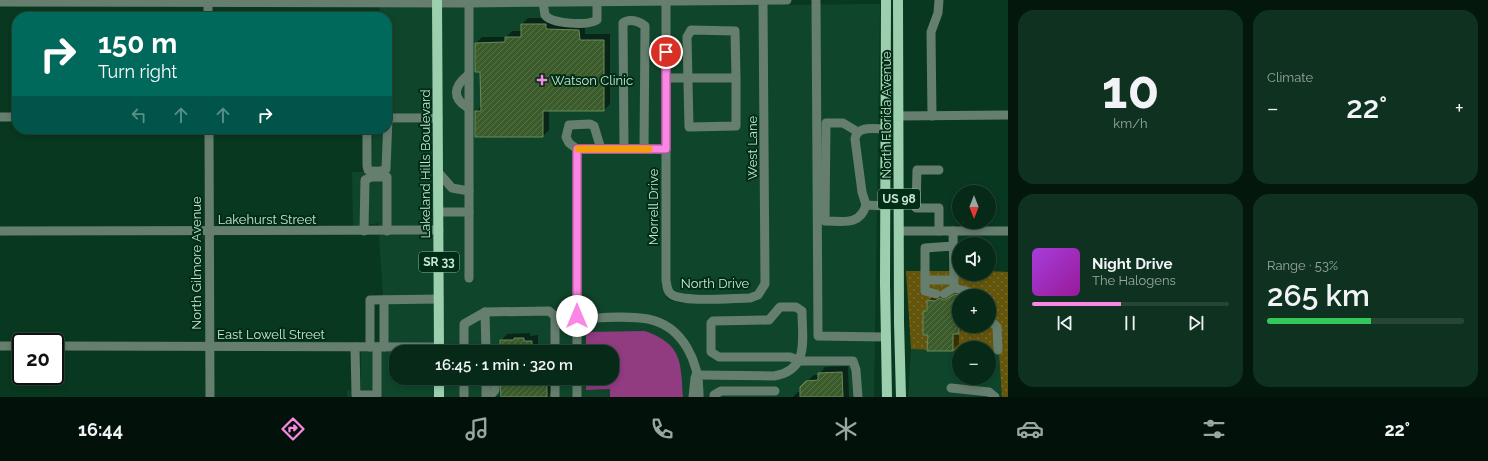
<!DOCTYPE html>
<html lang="en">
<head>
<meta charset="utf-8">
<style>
	body { margin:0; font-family:Raleway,sans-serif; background:#0f3220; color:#f1f3f6; height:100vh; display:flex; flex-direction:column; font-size:15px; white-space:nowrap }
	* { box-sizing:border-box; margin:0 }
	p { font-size:13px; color:#98a7a1 }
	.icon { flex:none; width:22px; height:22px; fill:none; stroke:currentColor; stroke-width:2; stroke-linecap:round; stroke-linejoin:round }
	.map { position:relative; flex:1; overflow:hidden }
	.side { display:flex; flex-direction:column; gap:10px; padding:10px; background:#03170d; width:480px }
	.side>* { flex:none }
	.top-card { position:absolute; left:12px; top:12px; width:380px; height:122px; border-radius:16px; box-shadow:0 2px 6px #0003,0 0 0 1px #274636; background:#00695c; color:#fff; overflow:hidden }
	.needle { width:26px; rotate:180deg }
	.tools { position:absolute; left:952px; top:185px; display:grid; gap:8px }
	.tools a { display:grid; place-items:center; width:44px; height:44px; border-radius:50%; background:#062a17; box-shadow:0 2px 6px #0003,0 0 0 1px #274636; font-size:20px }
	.speed { position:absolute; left:12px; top:333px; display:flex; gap:8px; font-size:20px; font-weight:700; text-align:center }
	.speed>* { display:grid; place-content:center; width:52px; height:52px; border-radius:50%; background:#062a17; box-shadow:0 2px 6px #0003,0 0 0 1px #274636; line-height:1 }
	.speed .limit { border:2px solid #111; border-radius:6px; background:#fff; color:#111 }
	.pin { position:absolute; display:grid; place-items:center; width:34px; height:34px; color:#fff; margin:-17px; border:2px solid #fff; border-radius:50%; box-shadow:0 1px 4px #0007 }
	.me { position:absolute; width:44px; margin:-22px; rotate:0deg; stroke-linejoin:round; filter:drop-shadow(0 0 3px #0008) }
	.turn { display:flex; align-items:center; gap:14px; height:84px; padding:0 20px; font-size:18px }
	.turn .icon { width:52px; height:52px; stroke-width:2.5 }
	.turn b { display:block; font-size:28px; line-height:34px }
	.lanes { display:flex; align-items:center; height:38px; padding:0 20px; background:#0003; justify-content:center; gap:20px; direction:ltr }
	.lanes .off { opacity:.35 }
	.big { font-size:30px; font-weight:600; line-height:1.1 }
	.side .tile { flex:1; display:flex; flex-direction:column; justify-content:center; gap:6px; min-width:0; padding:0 14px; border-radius:16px; background:#0f3220 }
	.side .dial { align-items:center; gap:0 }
	.dial b { font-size:52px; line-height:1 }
	.song { display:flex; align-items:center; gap:12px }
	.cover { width:48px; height:48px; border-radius:6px; background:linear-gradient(135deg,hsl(280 70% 55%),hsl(300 70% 35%)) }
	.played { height:4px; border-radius:2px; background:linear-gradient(90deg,#fc86e3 45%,#274636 45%) }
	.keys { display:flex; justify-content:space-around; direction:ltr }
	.heat { display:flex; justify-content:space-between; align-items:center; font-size:22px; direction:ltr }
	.charge { height:6px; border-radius:3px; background:linear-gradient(90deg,#34c759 53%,#274636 0) }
	.side .tiles { flex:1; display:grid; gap:10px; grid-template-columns:repeat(2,1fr) }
	.trip { position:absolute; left:389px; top:345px; width:230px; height:40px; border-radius:16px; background:#062a17; box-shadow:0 2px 6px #0003,0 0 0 1px #274636; font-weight:600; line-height:40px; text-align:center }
	.dock { display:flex; height:64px; justify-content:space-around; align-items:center; background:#021109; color:#98a7a1 }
	.dock .icon { width:28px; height:28px }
	.dock .current { color:#fc86e3 }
	.dock b { font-size:18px; color:#f1f3f6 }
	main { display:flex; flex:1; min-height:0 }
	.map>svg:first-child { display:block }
</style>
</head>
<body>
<main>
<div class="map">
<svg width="1008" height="397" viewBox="0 0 1008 397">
	<defs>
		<pattern id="park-dots" width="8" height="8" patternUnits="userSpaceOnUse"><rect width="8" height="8" fill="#64550d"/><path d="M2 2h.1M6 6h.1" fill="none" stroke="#796d2f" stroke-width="1.8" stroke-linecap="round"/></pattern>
		<pattern id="building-hatch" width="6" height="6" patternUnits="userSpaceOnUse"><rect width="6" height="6" fill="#3b5b2b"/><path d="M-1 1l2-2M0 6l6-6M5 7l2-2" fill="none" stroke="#567249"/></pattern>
	</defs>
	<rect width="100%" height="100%" fill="#08381f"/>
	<g fill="#0f462b">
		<path d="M880 4 874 397H683L681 368 586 332V352H443L441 7 662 5 665 296 669 300 683 303 751 302 759 300 769 286 767 5Z"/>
		<path d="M669 5H760L761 283 756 291 749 294H683L673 290 671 287Z"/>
		<path d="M380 7H433L434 114H387V17H379Z"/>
		<path d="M387 123H434L435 226H379L378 223 353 227 352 172H371L373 129H387Z"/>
		<path d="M379 235H435V343H361L383 341V297Z"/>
		<path d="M911 349 959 351V378H989V353H1000L1002 397H908Z"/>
		<path d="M361 351H435L396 352V378H435V397H347V390L361 393Z"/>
		<path d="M443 378H586V390L610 389V397H443Z"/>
	</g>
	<path fill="url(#park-dots)" fill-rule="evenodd" d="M906 271H959V274H989V271L1008 272V397H1002L999 353H989V348H959V351L911 349ZM959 296H989V326H959Z"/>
	<path fill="#913b80" d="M645 331C682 344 681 362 683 397H610V389L586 390V378H612V352H586V332Z"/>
	<g fill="#0007">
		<path d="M528 18H552L585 24V34H610V104L604 110H549V130L543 136 476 111 482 106 481 71 476 43 482 37H506L512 31H522V24Z"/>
		<path d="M962 289 968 296H959V326L964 327 959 333V344L952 350 929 334 924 312 928 307V301L934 295Z"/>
		<path d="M530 333V336L538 335V344L547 345V351L553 352H501V341L507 334Z"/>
		<path d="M848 366 849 397H793L798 392H801V387L814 375H819L825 367Z"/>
		<path d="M502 378H553V390L548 397H502Z"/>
	</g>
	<g fill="url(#building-hatch)" stroke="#698b59">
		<path d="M521 24H546V29L579 30 580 40H604V111H543V137H475V111H481L480 72H475V43L505 42V37H521Z"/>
		<path d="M955 294 959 295V334H953V351H927L928 335H923V311H927V300L935 301 940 298 944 300Z"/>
		<path d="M514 338H524V341H532V352H500V340H514Z"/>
		<path d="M842 372 843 397H800V387L806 381 818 380V373Z"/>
		<path d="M500 378H547V397H501Z"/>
	</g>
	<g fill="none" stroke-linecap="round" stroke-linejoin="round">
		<g stroke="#667e6e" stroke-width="9">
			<path d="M208 0V17"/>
			<path d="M469 0V278"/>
			<path d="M666 0V280C667 286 667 291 671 294 682 303 734 298 750 298L758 295 765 284 763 0"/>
			<path d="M816 0 818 336 885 337"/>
			<path d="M0 2 468 3 787 0"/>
			<path d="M543 2 545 15C552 24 587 26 597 20V2"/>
			<path d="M468 75C453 87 452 98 468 108"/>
			<path d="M666 78H736V126L689 127 687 37 691 30 735 31 736 78"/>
			<path d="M898 116 1008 115"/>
			<path d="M932 116 931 32 938 13 939 0"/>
			<path d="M0 117H17"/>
			<path d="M387 118H438"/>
			<path d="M209 129 210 397"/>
			<path d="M367 129V166L368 170C374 172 380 172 386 169L388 118"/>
			<path d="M885 129C874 129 857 125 855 139L862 192 866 205 885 206"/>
			<path d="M858 132 843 123H826L825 221C843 221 860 226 866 205"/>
			<path d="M577 149V352"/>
			<path d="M601 149 594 126 590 124 569 125 566 137 569 143 577 149H666"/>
			<path d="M624 149 623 23C629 18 639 21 645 26L644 149"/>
			<path d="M939 170H917L916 208H939V231"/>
			<path d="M438 172 452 188 469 191"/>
			<path d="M438 212H469"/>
			<path d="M0 231 439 230"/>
			<path d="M364 231 365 180 371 177H387V231"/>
			<path d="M899 231H1008"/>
			<path d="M953 231 954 280H925V248L953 246"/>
			<path d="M925 280V291L936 294"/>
			<path d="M954 288 985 296"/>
			<path d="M944 294 954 288V283"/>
			<path d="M384 300V347"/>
			<path d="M989 303 990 320 997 327 998 350"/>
			<path d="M485 312 486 352"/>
			<path d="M577 319C600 318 625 315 648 319 684 326 700 364 699 397"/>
			<path d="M0 346H21"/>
			<path d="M55 346 439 347"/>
			<path d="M355 347 356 395H377V347"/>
			<path d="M370 347V300L439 299"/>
			<path d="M464 352V324L485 312 549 311 555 316H577"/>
			<path d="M555 352V316"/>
			<path d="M696 375 774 376C810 370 802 339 802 311L796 307H780L769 320 713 321 711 323V352L719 357H790L800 361H853L856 370 858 397"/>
			<path d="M464 378V397"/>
			<path d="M577 378V397"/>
			<path d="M951 388 989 392 995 397"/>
			<path d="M486 397V378"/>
			<path d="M489 397 495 390V385"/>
			<path d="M555 397V378"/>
			<path d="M693 397 695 378"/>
			<path d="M714 397V395L721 391H775"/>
		</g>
		<g stroke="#9ccfae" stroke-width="10">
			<path d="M437 0 439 352"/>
			<path d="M886 0 885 284 887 397"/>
			<path d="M898 0 899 322 901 397"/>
			<path d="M439 378V397"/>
		</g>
	</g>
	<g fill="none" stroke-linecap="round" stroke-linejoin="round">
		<defs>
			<path id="route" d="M577 316V149H666V52"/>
		</defs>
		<use href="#route" stroke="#a45794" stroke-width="10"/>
		<use href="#route" stroke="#fc86e3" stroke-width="7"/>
		<path stroke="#f59e0b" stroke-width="7" d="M578 149H649"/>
	</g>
	<path fill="#fc86e3" stroke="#002d16" stroke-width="1.5" d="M540 74h4v4h4v4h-4v4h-4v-4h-4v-4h4z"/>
	<g text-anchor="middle" stroke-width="4" stroke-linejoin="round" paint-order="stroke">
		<g fill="#002d16" stroke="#8cae99" stroke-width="1">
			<rect x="878" y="189" width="42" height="20" rx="3"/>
			<rect x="419" y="252" width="40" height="20" rx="3"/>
		</g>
		<g font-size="12" font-weight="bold" fill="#c8e5d1">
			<text x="899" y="203">US 98</text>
			<text x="439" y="266">SR 33</text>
		</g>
		<g font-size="13" fill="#c8e5d1" stroke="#002d16" text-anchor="start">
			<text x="551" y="85">Watson Clinic</text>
		</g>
		<g font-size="13" fill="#c8e5d1" stroke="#002d16">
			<text transform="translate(886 115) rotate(-90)" y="5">North Florida Avenue</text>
			<text transform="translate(752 148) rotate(-90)" y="5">West Lane</text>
			<text transform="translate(425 164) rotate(-90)" y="5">Lakeland Hills Boulevard</text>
			<text transform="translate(653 207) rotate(-90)" y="5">Morrell Drive</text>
			<text x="267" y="224">Lakehurst Street</text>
			<text transform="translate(196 263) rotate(-90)" y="5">North Gilmore Avenue</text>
			<text x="715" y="288">North Drive</text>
			<text x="271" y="339">East Lowell Street</text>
		</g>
	</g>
</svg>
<div class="tools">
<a><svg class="needle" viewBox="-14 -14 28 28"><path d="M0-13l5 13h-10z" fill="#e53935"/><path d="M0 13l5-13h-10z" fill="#98a7a1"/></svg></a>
<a><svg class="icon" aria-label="sound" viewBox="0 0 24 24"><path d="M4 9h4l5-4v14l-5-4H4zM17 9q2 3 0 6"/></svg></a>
<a>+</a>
<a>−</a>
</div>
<div class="speed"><div class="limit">20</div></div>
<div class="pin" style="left:666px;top:52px;background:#d93025"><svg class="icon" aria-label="arrive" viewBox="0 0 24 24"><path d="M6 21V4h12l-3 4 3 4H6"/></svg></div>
<svg class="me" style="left:577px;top:316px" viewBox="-20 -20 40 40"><circle r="19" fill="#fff"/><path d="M0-13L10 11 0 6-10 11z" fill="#fc86e3"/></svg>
<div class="trip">16:45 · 1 min · 320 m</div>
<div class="top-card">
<div class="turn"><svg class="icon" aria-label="right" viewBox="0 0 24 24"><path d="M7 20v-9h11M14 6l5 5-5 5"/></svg><div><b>150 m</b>Turn right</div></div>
<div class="lanes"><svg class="icon off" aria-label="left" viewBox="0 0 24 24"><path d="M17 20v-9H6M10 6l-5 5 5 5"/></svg><svg class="icon off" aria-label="ahead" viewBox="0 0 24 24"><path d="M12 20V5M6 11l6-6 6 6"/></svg><svg class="icon off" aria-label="ahead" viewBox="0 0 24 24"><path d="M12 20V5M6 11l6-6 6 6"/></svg><svg class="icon" aria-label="right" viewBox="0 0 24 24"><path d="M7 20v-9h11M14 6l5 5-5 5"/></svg></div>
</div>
</div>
<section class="side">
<div class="tiles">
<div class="tile dial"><b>10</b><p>km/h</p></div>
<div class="tile"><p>Climate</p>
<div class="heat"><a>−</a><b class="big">22°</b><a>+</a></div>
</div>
<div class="tile">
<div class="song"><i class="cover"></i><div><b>Night Drive</b><p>The Halogens</p></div></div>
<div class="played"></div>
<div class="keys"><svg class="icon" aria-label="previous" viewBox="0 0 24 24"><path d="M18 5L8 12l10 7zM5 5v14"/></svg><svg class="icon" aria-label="pause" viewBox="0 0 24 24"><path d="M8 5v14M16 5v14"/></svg><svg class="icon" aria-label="next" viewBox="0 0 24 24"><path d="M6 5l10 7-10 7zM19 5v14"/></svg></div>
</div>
<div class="tile"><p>Range · 53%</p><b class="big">265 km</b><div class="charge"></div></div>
</div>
</section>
</main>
<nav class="dock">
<b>16:44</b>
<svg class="icon current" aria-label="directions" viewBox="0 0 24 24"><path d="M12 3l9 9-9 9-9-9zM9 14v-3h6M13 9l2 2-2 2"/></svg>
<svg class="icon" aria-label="music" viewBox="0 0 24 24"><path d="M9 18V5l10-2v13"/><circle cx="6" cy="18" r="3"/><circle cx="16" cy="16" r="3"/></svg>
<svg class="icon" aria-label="phone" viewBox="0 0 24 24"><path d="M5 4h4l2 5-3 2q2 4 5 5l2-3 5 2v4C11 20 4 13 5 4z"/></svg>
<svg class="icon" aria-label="climate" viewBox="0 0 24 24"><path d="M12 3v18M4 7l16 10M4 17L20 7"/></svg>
<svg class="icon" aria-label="car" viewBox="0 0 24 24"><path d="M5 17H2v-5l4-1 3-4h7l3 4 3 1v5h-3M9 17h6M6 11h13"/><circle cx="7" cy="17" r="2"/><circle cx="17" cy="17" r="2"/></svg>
<svg class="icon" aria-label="filters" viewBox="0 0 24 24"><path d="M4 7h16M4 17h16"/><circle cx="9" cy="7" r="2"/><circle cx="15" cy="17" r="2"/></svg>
<b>22°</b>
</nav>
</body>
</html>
